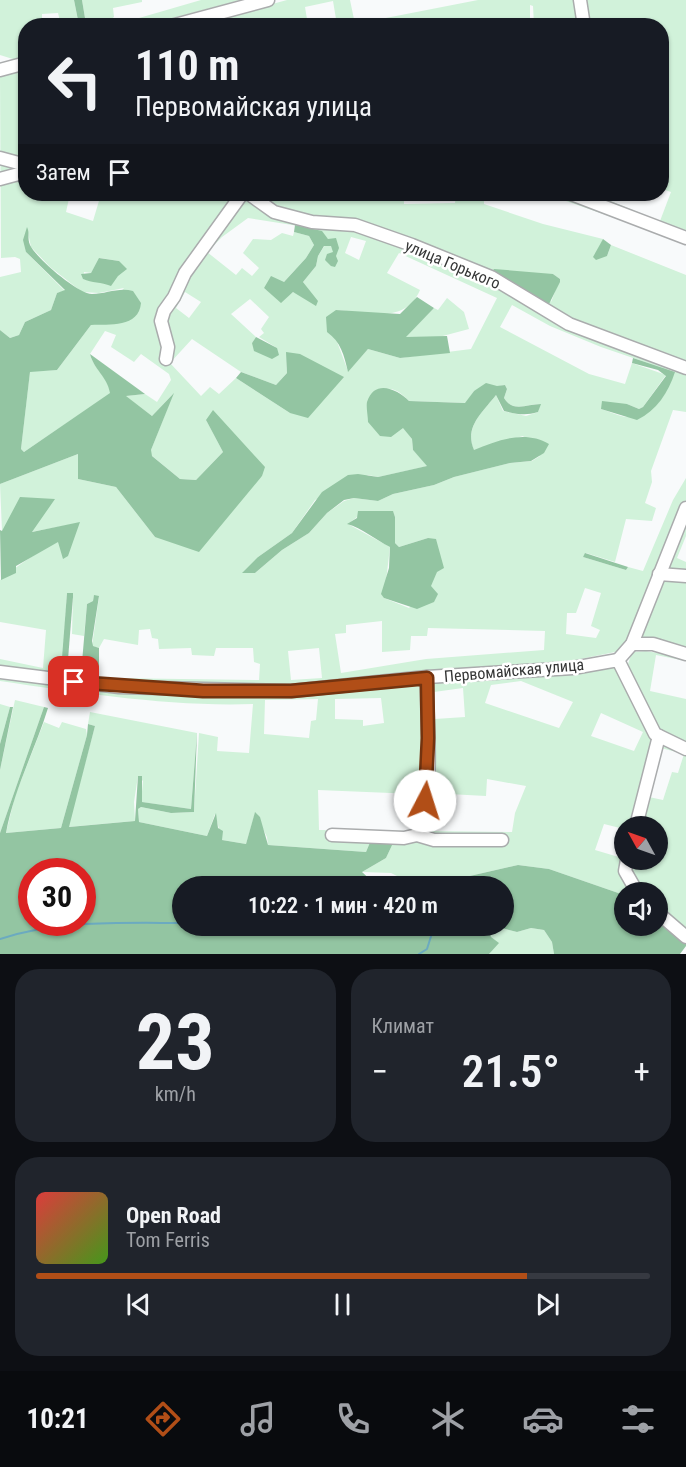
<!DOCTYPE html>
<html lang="ru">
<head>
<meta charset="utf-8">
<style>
	body { margin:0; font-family:"Roboto Condensed",sans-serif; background:#20242c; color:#f1f3f6; height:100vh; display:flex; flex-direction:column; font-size:22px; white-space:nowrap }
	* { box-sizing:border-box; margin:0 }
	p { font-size:20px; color:#9ea1a6 }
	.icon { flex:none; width:33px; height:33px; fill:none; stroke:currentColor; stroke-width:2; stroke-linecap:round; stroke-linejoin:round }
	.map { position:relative; height:954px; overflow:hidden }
	.panel { display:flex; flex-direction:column; gap:15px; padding:15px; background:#0d0f14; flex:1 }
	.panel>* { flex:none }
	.guide { position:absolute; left:18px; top:18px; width:651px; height:183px; border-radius:24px; box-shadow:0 2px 4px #0004; background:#171b24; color:#f1f3f6; overflow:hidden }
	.needle { width:39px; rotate:310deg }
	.fabs { position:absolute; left:614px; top:816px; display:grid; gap:12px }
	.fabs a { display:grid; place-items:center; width:54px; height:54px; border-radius:50%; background:#171b24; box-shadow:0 2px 4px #0004; font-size:30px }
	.speed { position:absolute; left:18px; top:858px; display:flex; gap:12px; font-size:30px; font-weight:700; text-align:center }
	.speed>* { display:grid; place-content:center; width:78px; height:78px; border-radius:50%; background:#171b24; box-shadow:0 2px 4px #0004; line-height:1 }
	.speed .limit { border:9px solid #d22; background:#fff; color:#111 }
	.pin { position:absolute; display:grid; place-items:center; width:51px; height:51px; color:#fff; margin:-26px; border-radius:12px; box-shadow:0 3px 9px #0006 }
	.me { position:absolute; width:66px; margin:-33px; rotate:5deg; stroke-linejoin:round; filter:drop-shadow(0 0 4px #0008) }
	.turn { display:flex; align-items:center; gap:21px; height:126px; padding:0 18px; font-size:27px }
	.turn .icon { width:78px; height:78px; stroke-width:2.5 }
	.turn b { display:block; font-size:42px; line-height:51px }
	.then { display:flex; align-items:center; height:57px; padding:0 18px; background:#0003; gap:12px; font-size:22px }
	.big { font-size:45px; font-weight:600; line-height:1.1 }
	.panel .widget { flex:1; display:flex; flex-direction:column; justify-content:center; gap:9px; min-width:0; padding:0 21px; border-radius:24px; background:#20242c }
	.panel .dial { align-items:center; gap:0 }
	.dial b { font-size:78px; line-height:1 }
	.song { display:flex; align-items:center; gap:18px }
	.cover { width:72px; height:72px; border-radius:9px; background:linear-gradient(135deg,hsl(0 70% 55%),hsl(100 70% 35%)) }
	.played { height:6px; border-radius:3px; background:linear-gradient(90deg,#b14e17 80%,#363941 80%) }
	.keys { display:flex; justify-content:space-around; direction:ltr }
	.heat { display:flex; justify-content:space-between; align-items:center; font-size:33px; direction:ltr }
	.panel .tiles { flex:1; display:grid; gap:15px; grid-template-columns:1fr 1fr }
	.widget:last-child { grid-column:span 2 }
	.trip { position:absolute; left:172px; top:876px; width:342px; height:60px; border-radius:30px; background:#171b24; box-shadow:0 2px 4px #0004; font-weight:600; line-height:60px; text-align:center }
	.menu { display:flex; height:96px; justify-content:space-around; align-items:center; background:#090b0e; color:#9ea1a6 }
	.menu .icon { width:42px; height:42px }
	.menu .selected { color:#b14e17 }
	.menu b { font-size:27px; color:#f1f3f6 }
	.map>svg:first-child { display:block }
</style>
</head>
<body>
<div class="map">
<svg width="686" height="954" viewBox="0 0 686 954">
	<rect width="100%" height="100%" fill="#f8fafb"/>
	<g fill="#d1f2da" fill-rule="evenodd">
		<path d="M0 0H74L79 25H61L58 13 42 14V25L26 26 25 58 16 60 0 55Z"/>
		<path d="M82 0H142V2L113 8 114 17 110 20 111 25 102 26 101 22 86 24Z"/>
		<path d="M201 0H241L146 25H115Z"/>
		<path d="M287 0H350L355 24 478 0H579L583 25H534L533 6 530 5V25H337L333 1 305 7 308 25 242 26 241 23 229 26H191Z"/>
		<path d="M582 0H686V236L578 194H593L660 221 671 192 662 189V26L586 25Z"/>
		<path d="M25 70 26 194H70L66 212 93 221 101 194H222L341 226 489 278 535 307 686 370V412L673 410 651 471 652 482 645 503 656 508 652 521 626 519 615 562 586 553 583 557 626 570 628 567 643 571 673 500 686 478V500L649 587 632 636 620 651 556 664 338 685 141 686 0 670V659L43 668 46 630 0 622V577V580C25 558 55 545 79 523L31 532 2 531 0 484 78 454V479L116 487 155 537 262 476 206 420 223 452 196 480 180 479 151 455V450L173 394 152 416 125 396 145 394 157 402 171 380 169 374 141 354 134 362 111 347 116 335 105 331 90 354C94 370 107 375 111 393L24 452 21 449 30 371 57 370 91 325 124 288 99 293 82 292 50 267 31 247 27 228 26 252 65 291 57 293 51 310 25 322 19 335 10 338 0 330V277L21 272 20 259 15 257 1 258 0 76ZM248 218 305 227 328 239 336 256 331 246 325 245 318 256 316 266 303 282 317 301 293 292 281 302 264 288 278 281 283 283 306 258 314 245 309 236 294 232 293 236 282 233 271 240 253 239 243 253 259 268 252 276 242 268 236 275 207 252 222 237ZM351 237 366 241 359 260 345 253ZM399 253 497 298 471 349 400 358 368 349 348 371 336 339V310C368 312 405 325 420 290L387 273ZM100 258 119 261 96 281 83 279 84 272 91 273ZM185 292 201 302 189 318 176 308ZM250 299 269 317 261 329 264 333 259 337 277 348 252 343 256 337 231 314ZM512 305 550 326 601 347 674 372C668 393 654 417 629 417 622 418 609 411 601 409L627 404 639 409 643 407 666 375 632 363 625 384 589 374 500 327ZM192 339 241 372 276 385 287 373 286 352 290 413 236 378 219 394 210 387 201 396 170 363ZM505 385 507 389 504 398C513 413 527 404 540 404L538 412 526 416 503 411 496 395C482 413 464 427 474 451L523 436 540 456 532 461 510 463 454 477 434 485 393 494 378 501 354 498 344 501 327 513 309 533 282 550 255 573 258 557 292 533 315 500 368 475 378 477 428 466 413 450 412 439 376 391C391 386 398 390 409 401L466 403 474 391ZM365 511 393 512 395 517V543L399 547 428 538C439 579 439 578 409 608L384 598 390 547 348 524ZM585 588 601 593 591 626 600 630 596 638 566 634 567 613H576ZM67 593 73 594 72 634 84 636 87 604 93 601 94 596 99 597 92 646 99 648 104 639 138 645 139 630 150 629 152 638 158 639 159 649 191 648 192 655 214 656 216 648H253L254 662 260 664 259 680 107 678 62 671ZM382 621V652L410 650 411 636H427L428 628 545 631 544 650 426 659 341 673 335 634 346 633V625ZM319 648 322 678 291 680 288 651Z"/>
		<path d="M259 194H379L404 196V204L455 203 456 194H484V204L543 224 603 239 601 244 607 256 611 245 686 275V365L607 339 410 242 276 210ZM539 274H553L560 279 551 302Z"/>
		<path d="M546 194H565L686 243Z"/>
		<path d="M447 298 464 312 469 329 439 337H405L434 308 438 310Z"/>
		<path d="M686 520V536L677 558 686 562V574L665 568Z"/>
		<path d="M664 578H686V649L640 639Z"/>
		<path d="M646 651 686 658V661L656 655 650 691 686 699V746L661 736 626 670 632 652Z"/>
		<path d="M601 665 617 668C627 691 636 720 655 736L630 826H624V829L604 824 595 850 622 858 624 851V860L635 892H624V895L549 869 518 865 435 884V886H417L391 873 362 872 386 858 394 841 417 838 432 683 581 673ZM521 681 573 702 559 728 485 703 491 685ZM463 688 465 717 435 719 434 692ZM601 713 643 732 634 751 591 736ZM487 779 526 786 515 813 512 832 428 831 430 793 486 796Z"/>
		<path d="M0 675 40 681 357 689 417 683 423 688 424 793 413 831 371 840 366 852 268 845 267 837 255 813 246 844 222 840 215 814 207 836 139 822 138 809 141 807 171 813 194 812 199 733 218 737 217 751 249 753 253 704C171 707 82 693 0 681ZM381 698 384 723 363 726V720L335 719V699ZM318 699 316 720 311 721 309 738 264 734 265 700ZM318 790 415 794 412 831 319 830Z"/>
		<path d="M15 700 44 707 0 833V770Z"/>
		<path d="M0 704 10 707 0 744Z"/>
		<path d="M90 712 197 733 191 809 141 802 143 781 138 776 134 802 135 821 68 827 95 726 88 724Z"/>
		<path d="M44 722 59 728 62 722 86 729 87 735 61 828 6 833 15 796Z"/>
		<path d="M660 739 686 751V934L657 911V892H640L632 882 629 860H657V826H637ZM661 748 684 754 678 773 672 772 663 800 649 797Z"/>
		<path d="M494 926 517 932 531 928 544 930 552 942 554 954H489L494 947 488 930Z"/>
	</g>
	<g fill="#93c5a2" fill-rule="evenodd">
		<path d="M74 0H82L86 24 101 22 102 25H79Z"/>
		<path d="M295 225 322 231 328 239 336 238 339 248 336 256 338 261 335 267 331 266 325 260 327 254 333 252 331 246H324L318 256 316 266 303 282 318 301 316 306 293 292 281 303 264 288 271 276 284 282 306 258 314 245 309 236 294 232Z"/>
		<path d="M27 227C30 233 27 238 30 245 36 258 78 294 92 294 106 294 119 287 133 291L141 303C139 328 109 324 91 325L57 370 30 372 21 449 24 452 110 393C107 376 94 370 90 354L145 394 126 396 152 416 174 393 151 450 152 456 180 479 196 480 223 452 206 420 213 410 265 467 262 476 199 552 155 537 116 487 78 479V454L0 484V330L10 338 19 335 25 322 51 310 57 293 65 290 26 252 23 240Z"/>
		<path d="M603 239 611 245 607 256 596 260 593 257Z"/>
		<path d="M99 258 119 261 127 269 118 276 111 286C101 282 92 283 83 279L81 274 91 273Z"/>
		<path d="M494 269 553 274 560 279V282L548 306 491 273Z"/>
		<path d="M417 297 434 308 406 337 447 336 450 353 400 358 368 349 348 372C344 355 341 342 327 332L326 317 336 310 400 314Z"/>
		<path d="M256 337 277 348 279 355 272 359 254 351 252 343Z"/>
		<path d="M286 352 300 354 344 377 308 418 290 413 236 378 241 372 276 385 287 373Z"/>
		<path d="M633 358 675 372C668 393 657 410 637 420L601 409 602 401 627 404 639 409 643 407 666 376 658 370 632 363Z"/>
		<path d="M486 383 497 386 505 385 507 389 504 398C513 413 527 404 541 404L538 412C525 416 517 414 504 411L496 395C482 413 464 427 474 450 498 440 525 430 549 444L544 453 531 461 510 463 454 477 434 485 393 494 378 501 354 498 344 500 327 513 309 533 282 550 255 573H242L258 557 292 533 322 492 348 475 358 474 378 477 427 466 413 450 412 439 403 428 391 437 380 436 368 422C368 416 366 408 367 402 375 378 398 390 409 401L465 403 474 391Z"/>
		<path d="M20 497 55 499 32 532 80 522 68 556 63 559 58 542 16 566V573L1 580 0 530 2 531Z"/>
		<path d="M358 511H393L395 517V543L399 547 428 538 436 539 444 568 437 572 431 586 438 594 434 602 417 609 384 598 381 594 389 568 390 547C376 540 362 528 347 524L357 518Z"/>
		<path d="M585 553 628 567 626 570 583 557Z"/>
		<path d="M67 593H73V597L67 672 61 671Z"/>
		<path d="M94 595 99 596 92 641 93 646 99 648V677L81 674 87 604 93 601Z"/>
		<path d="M10 707H13L0 770V744Z"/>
		<path d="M44 707 48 708C35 750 14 789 6 833L61 828 87 735 88 724 95 726 69 827 135 821 138 776H142V802L191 809 197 733 194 812 171 813 141 807 138 809 139 822 207 836 216 813 218 828 223 831 222 840 246 844 255 812 260 817 268 845 366 852 371 840 394 841 386 858 362 872 377 886H183V926H504V886H435V884L518 865 549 869 624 895V926H657V914L686 939V946L680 954H554L552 942 544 930 531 928 517 932 494 926 488 930 491 937 499 943 489 954H0V833ZM32 872H82V922H32Z"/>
	</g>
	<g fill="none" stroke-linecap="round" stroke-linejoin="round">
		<g stroke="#6baac0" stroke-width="2">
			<path d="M337 886 359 881 404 886"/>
			<path d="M0 939C58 920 122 923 183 923"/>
			<path d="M419 954 427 949 433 930 431 926"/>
		</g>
		<defs>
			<g id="minor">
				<path d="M580 0 584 26"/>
				<path d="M171 26 268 0"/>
				<path d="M0 70 26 63"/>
				<path d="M0 158 26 165"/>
				<path d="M0 179 26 172"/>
				<path d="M249 194 274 212 312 222 355 225 412 245 491 277 569 324 686 368"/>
				<path d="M571 194 686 238"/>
				<path d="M166 359 168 347 161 321 164 311 174 297 185 273 242 194"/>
				<path d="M659 574 686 576"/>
				<path d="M632 644H653L686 654"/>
				<path d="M618 660 632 644 686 508"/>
				<path d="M0 672 119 687 291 691 427 677 573 668 618 660 655 734 686 749"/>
				<path d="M636 826 659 736"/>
				<path d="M332 835 404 838 417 835 434 840H502"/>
				<path d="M417 835C436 786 426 729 427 677"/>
				<path d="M627 860 625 871 637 892"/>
				<path d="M657 912 686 937"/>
			</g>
		</defs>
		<use href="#minor" stroke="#aaacad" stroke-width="15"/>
		<use href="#minor" stroke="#fff" stroke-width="12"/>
	</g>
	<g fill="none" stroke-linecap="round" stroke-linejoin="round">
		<defs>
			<path id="route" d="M74 682 203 691H291L427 678 428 738 425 801"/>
		</defs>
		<use href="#route" stroke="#73330f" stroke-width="15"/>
		<use href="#route" stroke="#b14e17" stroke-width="10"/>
	</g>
	<g text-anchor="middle" stroke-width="5" stroke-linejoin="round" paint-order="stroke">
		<g font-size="16" fill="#353636" stroke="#fff">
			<text transform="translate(453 264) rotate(23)" y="6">улица Горького</text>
			<text transform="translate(514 670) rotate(-5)" y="6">Первомайская улица</text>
		</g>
	</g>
</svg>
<div class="fabs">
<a><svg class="needle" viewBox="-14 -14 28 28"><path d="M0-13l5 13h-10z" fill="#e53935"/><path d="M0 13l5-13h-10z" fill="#9ea1a6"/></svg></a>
<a><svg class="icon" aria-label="sound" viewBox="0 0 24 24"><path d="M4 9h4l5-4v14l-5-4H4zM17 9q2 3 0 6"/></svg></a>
</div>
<div class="speed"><div class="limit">30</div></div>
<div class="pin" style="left:74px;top:682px;background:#d93025"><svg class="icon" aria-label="arrive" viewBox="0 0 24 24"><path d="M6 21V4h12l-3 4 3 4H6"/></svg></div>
<svg class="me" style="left:425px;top:801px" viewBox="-20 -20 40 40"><circle r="19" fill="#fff"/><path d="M0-13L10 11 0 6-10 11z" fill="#b14e17"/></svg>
<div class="trip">10:22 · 1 мин · 420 m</div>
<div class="guide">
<div class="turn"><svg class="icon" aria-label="left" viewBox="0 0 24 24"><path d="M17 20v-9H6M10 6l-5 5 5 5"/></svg><div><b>110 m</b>Первомайская улица</div></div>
<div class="then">Затем<svg class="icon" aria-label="arrive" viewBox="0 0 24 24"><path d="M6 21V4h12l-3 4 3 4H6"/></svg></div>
</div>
</div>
<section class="panel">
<div class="tiles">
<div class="widget dial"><b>23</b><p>km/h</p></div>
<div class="widget"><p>Климат</p>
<div class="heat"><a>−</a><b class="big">21.5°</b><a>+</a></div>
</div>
<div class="widget">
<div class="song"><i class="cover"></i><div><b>Open Road</b><p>Tom Ferris</p></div></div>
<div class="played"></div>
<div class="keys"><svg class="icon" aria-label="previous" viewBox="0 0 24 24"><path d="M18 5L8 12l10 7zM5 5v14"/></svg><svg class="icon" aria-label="pause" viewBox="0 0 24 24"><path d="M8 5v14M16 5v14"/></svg><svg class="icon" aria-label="next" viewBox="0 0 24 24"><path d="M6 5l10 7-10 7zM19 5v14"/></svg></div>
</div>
</div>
</section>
<nav class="menu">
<b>10:21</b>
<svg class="icon selected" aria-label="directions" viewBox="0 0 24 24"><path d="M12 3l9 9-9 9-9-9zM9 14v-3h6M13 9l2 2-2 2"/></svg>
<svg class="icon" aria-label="music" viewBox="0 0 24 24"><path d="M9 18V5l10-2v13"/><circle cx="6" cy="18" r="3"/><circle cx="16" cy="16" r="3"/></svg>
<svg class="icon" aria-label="phone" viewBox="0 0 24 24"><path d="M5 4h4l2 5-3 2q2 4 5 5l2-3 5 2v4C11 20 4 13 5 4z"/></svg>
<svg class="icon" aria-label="climate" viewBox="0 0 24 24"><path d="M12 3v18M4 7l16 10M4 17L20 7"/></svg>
<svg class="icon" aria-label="car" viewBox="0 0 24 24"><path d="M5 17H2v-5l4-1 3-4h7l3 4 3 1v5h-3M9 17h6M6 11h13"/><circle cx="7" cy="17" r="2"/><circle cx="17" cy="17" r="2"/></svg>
<svg class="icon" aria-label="filters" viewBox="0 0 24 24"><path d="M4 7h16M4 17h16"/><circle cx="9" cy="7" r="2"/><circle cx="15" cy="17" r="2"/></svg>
</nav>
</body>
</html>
